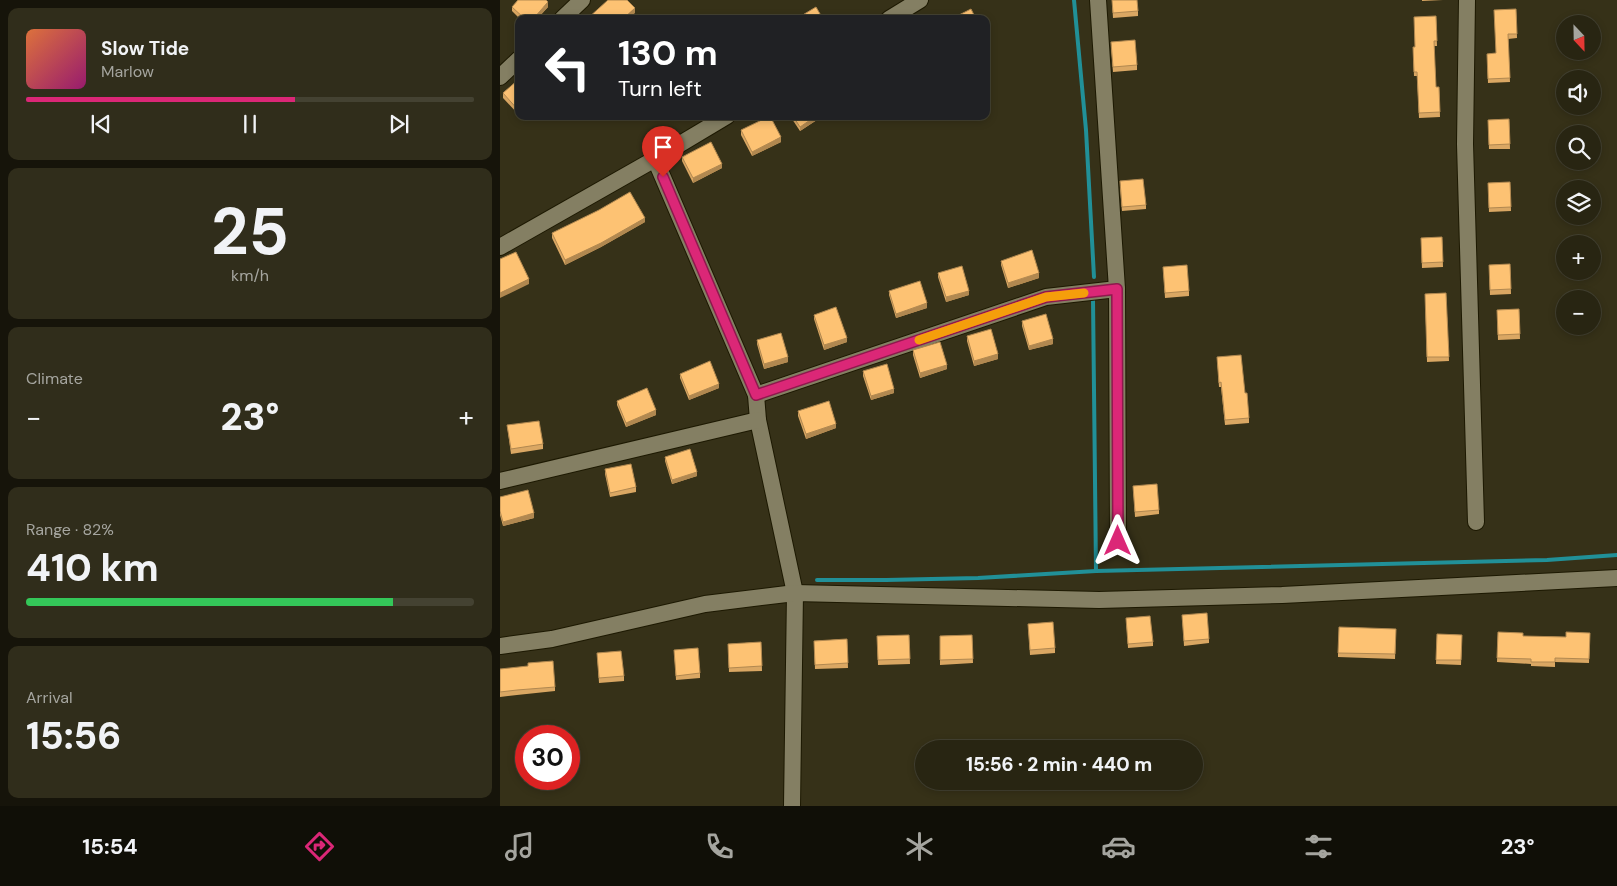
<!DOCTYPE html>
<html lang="en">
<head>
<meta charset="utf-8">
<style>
	body { margin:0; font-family:"DM Sans",sans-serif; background:#302d1b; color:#f1f3f6; height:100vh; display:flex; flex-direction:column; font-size:19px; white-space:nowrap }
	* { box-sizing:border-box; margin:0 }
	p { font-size:16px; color:#a5a59f }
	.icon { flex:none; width:28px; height:28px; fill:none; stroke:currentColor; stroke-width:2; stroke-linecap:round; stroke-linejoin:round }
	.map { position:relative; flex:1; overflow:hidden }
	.panel { display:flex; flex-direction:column; gap:8px; padding:8px; background:#16140a; width:500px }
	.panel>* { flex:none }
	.hud { position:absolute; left:15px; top:15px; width:475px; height:105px; border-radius:10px; box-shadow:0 2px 8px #0003,0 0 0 1px #444232; background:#202124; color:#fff; overflow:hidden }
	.needle { width:32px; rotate:158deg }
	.controls { position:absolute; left:1056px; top:15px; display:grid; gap:10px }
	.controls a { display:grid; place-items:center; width:45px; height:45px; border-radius:50%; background:#282512; box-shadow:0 2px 8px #0003,0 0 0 1px #444232; font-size:25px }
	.speed { position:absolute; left:15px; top:725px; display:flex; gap:10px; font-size:25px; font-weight:700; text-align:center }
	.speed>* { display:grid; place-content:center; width:65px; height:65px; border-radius:50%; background:#282512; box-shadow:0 2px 8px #0003,0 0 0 1px #444232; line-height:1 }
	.speed .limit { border:8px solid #d22; background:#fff; color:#111 }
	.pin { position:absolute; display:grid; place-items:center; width:42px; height:42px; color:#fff; margin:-51px -21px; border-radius:50% 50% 50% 0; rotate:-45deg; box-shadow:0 0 5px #0007 }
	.pin .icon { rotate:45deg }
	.me { position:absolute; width:55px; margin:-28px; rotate:0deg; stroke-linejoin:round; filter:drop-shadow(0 0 4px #0008) }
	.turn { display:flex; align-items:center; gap:18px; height:105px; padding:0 20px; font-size:22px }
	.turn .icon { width:65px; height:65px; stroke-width:2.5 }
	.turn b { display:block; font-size:35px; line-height:42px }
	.big { font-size:38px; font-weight:800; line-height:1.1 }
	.panel .tile { flex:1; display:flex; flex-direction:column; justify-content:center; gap:8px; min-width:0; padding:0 18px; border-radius:10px; background:#302d1b }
	.panel .dial { align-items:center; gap:0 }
	.dial b { font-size:65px; line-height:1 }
	.song { display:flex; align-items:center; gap:15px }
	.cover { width:60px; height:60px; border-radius:8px; background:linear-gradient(135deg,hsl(20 70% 55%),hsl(320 70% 35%)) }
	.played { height:5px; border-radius:2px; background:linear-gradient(90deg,#db2777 60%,#444232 60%) }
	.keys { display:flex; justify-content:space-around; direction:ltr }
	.heat { display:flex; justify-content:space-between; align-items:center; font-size:28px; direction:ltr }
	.charge { height:8px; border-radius:4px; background:linear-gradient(90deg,#34c759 82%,#444232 0) }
	.trip { position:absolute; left:415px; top:740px; width:288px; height:50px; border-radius:25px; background:#282512; box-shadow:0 2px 8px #0003,0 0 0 1px #444232; font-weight:800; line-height:50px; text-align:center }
	.menu { display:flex; height:80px; justify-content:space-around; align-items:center; background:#100f07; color:#a5a59f }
	.menu .icon { width:35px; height:35px }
	.menu .selected { color:#db2777 }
	.menu b { font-size:22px; color:#f1f3f6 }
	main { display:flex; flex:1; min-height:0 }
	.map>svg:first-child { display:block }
</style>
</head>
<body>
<main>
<section class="panel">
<div class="tile">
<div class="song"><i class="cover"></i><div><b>Slow Tide</b><p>Marlow</p></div></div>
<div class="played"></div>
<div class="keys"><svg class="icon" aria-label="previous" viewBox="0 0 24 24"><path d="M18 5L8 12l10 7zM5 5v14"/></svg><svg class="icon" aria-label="pause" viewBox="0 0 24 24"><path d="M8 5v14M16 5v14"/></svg><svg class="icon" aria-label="next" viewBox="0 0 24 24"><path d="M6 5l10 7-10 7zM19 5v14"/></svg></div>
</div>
<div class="tile dial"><b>25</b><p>km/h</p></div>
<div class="tile"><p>Climate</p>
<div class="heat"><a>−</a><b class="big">23°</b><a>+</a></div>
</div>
<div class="tile"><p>Range · 82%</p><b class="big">410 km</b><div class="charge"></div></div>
<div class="tile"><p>Arrival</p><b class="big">15:56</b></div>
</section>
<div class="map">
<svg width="1117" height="806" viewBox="0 0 1117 806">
	<rect width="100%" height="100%" fill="#363118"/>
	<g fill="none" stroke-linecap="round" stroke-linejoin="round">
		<g stroke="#219098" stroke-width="4">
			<path d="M574 0 586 130 594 277"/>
			<path d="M593 299 596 571"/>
			<path d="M317 580H386L478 578 596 571 1047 560 1117 555"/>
		</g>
		<defs>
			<g id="minor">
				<path d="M598 0 617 289 618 541"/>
				<path d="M967 0 965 144 976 522"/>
				<path d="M62 19 82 0"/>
				<path d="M389 19 420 0"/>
				<path d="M0 77 19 59"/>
				<path d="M155 159 256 395 258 420 295 593 292 806"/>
				<path d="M0 247 155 159 227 116"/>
				<path d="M256 395 546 297 617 289"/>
				<path d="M0 481 258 420"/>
				<path d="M0 646 52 639 205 604 295 593 599 600 782 595 1117 578"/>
			</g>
		</defs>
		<use href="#minor" stroke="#1d1902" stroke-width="18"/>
		<use href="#minor" stroke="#847f63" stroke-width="16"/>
	</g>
	<g fill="#daa763">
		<path d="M612 0 638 11V16L613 18Z"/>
		<path d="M922 0H943L922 1Z"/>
		<path d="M12 7H48L37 19H20L12 11Z"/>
		<path d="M1016 9 1017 38 1008 39 1010 82 988 83 987 54 996 53Z"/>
		<path d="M936 16 937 46H934L936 87H939L940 117 919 118 917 76H914L913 51Z"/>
		<path d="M611 46 637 65V70L613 72Z"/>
		<path d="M19 79V115L3 98V93Z"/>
		<path d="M290 116H323L300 131Z"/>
		<path d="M1009 119 1010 149H989L988 120Z"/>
		<path d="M241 130 281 142 252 156 241 135Z"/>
		<path d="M182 157 222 168 193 183 182 161Z"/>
		<path d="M1010 182 1011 211 989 212 988 183Z"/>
		<path d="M620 186 646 205V209L622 211Z"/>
		<path d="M145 222 101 247 65 265 52 238V233Z"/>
		<path d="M942 237 943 267 922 268 921 238Z"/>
		<path d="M501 261 539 278 508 288 501 265Z"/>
		<path d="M1010 264 1011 294 990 295 989 265Z"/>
		<path d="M663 267 689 291V296L665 298Z"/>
		<path d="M438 273 469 295 446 302 438 277Z"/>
		<path d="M389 291 427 308 396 318 389 295Z"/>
		<path d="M946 293 949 361 927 362 925 294Z"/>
		<path d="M1019 309 1020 339 998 340 997 310Z"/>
		<path d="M314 315 347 342 324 350 314 319Z"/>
		<path d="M522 321 553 344 529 350 522 326Z"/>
		<path d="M467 336 498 359 474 366 467 341Z"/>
		<path d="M257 340 288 362 264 369 257 344Z"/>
		<path d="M413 350 447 369 420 378 413 355Z"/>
		<path d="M717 357 749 418V423L725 425 721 387H719Z"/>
		<path d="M363 371 394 393 371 400 363 376Z"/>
		<path d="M180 374 219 388 189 400 180 378Z"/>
		<path d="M117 401 156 415 126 427 117 405Z"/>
		<path d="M298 411 336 428 306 439 298 416Z"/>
		<path d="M7 425 43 444V449L11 454Z"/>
		<path d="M165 457 197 476 172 484 165 461Z"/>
		<path d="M105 469 136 487V492L110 497 105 474Z"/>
		<path d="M633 486 659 510V514L635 517Z"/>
		<path d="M0 497 34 518 3 526 0 515Z"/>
		<path d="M682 615 709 639V643L684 646Z"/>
		<path d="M626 618 653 642V646L628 648Z"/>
		<path d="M528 624 555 648V653L530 655Z"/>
		<path d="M896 629 895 659 838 657V653Z"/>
		<path d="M998 632 1023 636 1066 637 1090 633 1089 663 1055 662V667L1031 666V664L997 662Z"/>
		<path d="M937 634 962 635 961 665 936 664Z"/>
		<path d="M409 635 410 664 378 665 377 636Z"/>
		<path d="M472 635 473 663 440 665V636Z"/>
		<path d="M347 639 348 668 315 669 314 641Z"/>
		<path d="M261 642 262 671 229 672 228 644Z"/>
		<path d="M174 650 200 673V678L176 680Z"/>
		<path d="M97 653 124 676V681L99 683Z"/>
		<path d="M0 669 55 687V691L17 695 0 697Z"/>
	</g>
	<g fill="#b18850">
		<path d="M48 2V7L37 19H33Z"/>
		<path d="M135 8V13L128 19H123Z"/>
		<path d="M316 116H323L300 131V127Z"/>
		<path d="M281 137V142L252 156V152Z"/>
		<path d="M222 164V168L193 183V178Z"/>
		<path d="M145 218V222L101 247 65 265V260Z"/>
		<path d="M539 273V278L508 288V283Z"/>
		<path d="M29 279V284L0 298V293Z"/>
		<path d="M469 291V295L446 302V297Z"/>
		<path d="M427 303V308L396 318V314Z"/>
		<path d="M347 338V342L324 350V345Z"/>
		<path d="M553 339V344L529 350V346Z"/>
		<path d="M498 354V359L474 366V361Z"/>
		<path d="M288 357V362L264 369V364Z"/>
		<path d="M447 365V369L420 378V373Z"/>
		<path d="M219 384V388L189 400V396Z"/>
		<path d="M394 389V393L371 400V396Z"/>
		<path d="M156 410V415L126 427V423Z"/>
		<path d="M336 424V428L306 439V434Z"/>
		<path d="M197 472V476L172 484V480Z"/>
		<path d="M34 513V518L3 526V522Z"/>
	</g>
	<g fill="#fdc273" stroke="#b18850">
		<path d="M18 0H46L48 2 33 19H25L12 7Z"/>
		<path d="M108 0H127L135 8 123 19H83L86 17 87 19Z"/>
		<path d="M612 0H637L638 11 613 13Z"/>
		<path d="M316 7 323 19H296Z"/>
		<path d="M471 9 476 19H451Z"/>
		<path d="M1016 9 1017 34H1008L1010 78 988 79 987 54 996 53 994 10Z"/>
		<path d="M936 16 937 41H934L936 87H939L940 112 919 113 917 72H914L913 47H915L914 17Z"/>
		<path d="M635 40 637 65 613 67 611 42Z"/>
		<path d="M19 79V111L3 93Z"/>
		<path d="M270 116 281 137 252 152 241 130Z"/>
		<path d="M293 116H316L300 127Z"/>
		<path d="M1009 119 1010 144 989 145 988 120Z"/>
		<path d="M211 142 222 164 193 178 182 157Z"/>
		<path d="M643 179 646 205 622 207 620 181Z"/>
		<path d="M1010 182 1011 207 989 208 988 183Z"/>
		<path d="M130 192 145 218 101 243 65 260 52 233 99 210Z"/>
		<path d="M942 237 943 262 922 263 921 238Z"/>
		<path d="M532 250 539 273 508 283 501 261Z"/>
		<path d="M16 252 29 279 0 293V259Z"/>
		<path d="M1010 264 1011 289 990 290 989 265Z"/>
		<path d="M687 265 689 291 665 293 663 267Z"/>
		<path d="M462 266 469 291 446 297 438 273Z"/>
		<path d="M420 281 427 303 396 314 389 291Z"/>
		<path d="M946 293 949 357H927L925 294Z"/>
		<path d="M336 307 347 338 324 345 314 315Z"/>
		<path d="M1019 309 1020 334 998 335 997 310Z"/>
		<path d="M546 314 553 339 529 346 522 321Z"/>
		<path d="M491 329 498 354 474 361 467 336Z"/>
		<path d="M281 333 288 357 264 364 257 340Z"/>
		<path d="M440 342 447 365 420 373 413 350Z"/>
		<path d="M741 355 745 393H747L749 418 725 420 721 382 719 383 717 357Z"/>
		<path d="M210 361 219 384 189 396 180 374Z"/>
		<path d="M387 364 394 389 371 396 363 371Z"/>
		<path d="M147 388 156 410 126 423 117 401Z"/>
		<path d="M329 401 336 424 306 434 298 411Z"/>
		<path d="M39 421 43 444 11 449 7 425Z"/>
		<path d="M190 449 197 472 172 480 165 457Z"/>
		<path d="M131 464 136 487 110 493 105 469Z"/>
		<path d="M657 484 659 510 635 512 633 486Z"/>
		<path d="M28 490 34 513 3 522 0 511V497Z"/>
		<path d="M707 613 709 639 684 641 682 615Z"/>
		<path d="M650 616 653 642 628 644 626 618Z"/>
		<path d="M553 622 555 648 530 650 528 624Z"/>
		<path d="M839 627 896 629 895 654 838 653Z"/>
		<path d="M998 632 1023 633V636L1066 637V632L1090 633 1089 659 1055 658V662H1031V659L997 658Z"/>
		<path d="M937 634 962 635 961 660H936Z"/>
		<path d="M409 635 410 659 378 660 377 636Z"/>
		<path d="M472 635 473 659 440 660V636Z"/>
		<path d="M347 639 348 663 315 665 314 641Z"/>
		<path d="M261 642 262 666 229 668 228 644Z"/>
		<path d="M198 648 200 673 176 676 174 650Z"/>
		<path d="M121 651 124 676 99 678 97 653Z"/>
		<path d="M53 661 55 687 17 690 0 692V669L28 666V663Z"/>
	</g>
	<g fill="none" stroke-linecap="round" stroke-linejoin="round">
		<defs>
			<path id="route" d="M163 177 256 395 546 297 617 289 618 541"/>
		</defs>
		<use href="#route" stroke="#8e194d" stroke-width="12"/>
		<use href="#route" stroke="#db2777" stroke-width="9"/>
		<path stroke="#f59e0b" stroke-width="9" d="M419 340 546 297 584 293"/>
	</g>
</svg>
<div class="controls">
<a><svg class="needle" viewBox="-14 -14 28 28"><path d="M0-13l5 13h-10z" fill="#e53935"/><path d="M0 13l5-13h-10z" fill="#a5a59f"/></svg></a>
<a><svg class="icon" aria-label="sound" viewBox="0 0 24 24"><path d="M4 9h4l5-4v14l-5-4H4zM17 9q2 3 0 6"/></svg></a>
<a><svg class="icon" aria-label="search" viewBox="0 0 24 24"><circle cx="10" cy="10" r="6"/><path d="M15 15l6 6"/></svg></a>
<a><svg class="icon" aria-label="layers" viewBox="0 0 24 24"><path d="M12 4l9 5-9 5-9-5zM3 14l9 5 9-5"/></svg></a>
<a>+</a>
<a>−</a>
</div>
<div class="speed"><div class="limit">30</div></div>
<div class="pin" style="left:163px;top:177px;background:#d93025"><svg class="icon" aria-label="arrive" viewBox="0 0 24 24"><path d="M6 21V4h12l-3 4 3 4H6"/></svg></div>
<svg class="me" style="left:618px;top:541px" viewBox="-20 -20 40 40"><path d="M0-17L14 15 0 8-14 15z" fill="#db2777" stroke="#fff" stroke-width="4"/></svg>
<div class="trip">15:56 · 2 min · 440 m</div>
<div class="hud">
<div class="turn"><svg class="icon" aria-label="left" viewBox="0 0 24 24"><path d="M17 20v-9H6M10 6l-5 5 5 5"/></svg><div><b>130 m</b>Turn left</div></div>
</div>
</div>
</main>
<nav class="menu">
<b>15:54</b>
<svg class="icon selected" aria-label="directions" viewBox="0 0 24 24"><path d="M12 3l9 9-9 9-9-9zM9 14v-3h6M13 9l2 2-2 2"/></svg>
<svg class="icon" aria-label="music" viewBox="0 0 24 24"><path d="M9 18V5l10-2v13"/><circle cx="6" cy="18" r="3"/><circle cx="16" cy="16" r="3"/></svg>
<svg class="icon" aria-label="phone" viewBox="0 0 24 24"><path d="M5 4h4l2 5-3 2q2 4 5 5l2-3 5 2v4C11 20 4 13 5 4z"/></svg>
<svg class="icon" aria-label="climate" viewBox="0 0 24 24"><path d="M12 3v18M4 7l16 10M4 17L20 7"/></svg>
<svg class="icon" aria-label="car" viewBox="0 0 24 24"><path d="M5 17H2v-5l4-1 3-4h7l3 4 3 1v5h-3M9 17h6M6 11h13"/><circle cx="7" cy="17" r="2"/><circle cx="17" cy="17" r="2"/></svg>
<svg class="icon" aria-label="filters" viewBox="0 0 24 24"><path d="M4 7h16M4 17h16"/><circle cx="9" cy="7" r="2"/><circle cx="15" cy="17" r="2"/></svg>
<b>23°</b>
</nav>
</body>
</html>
